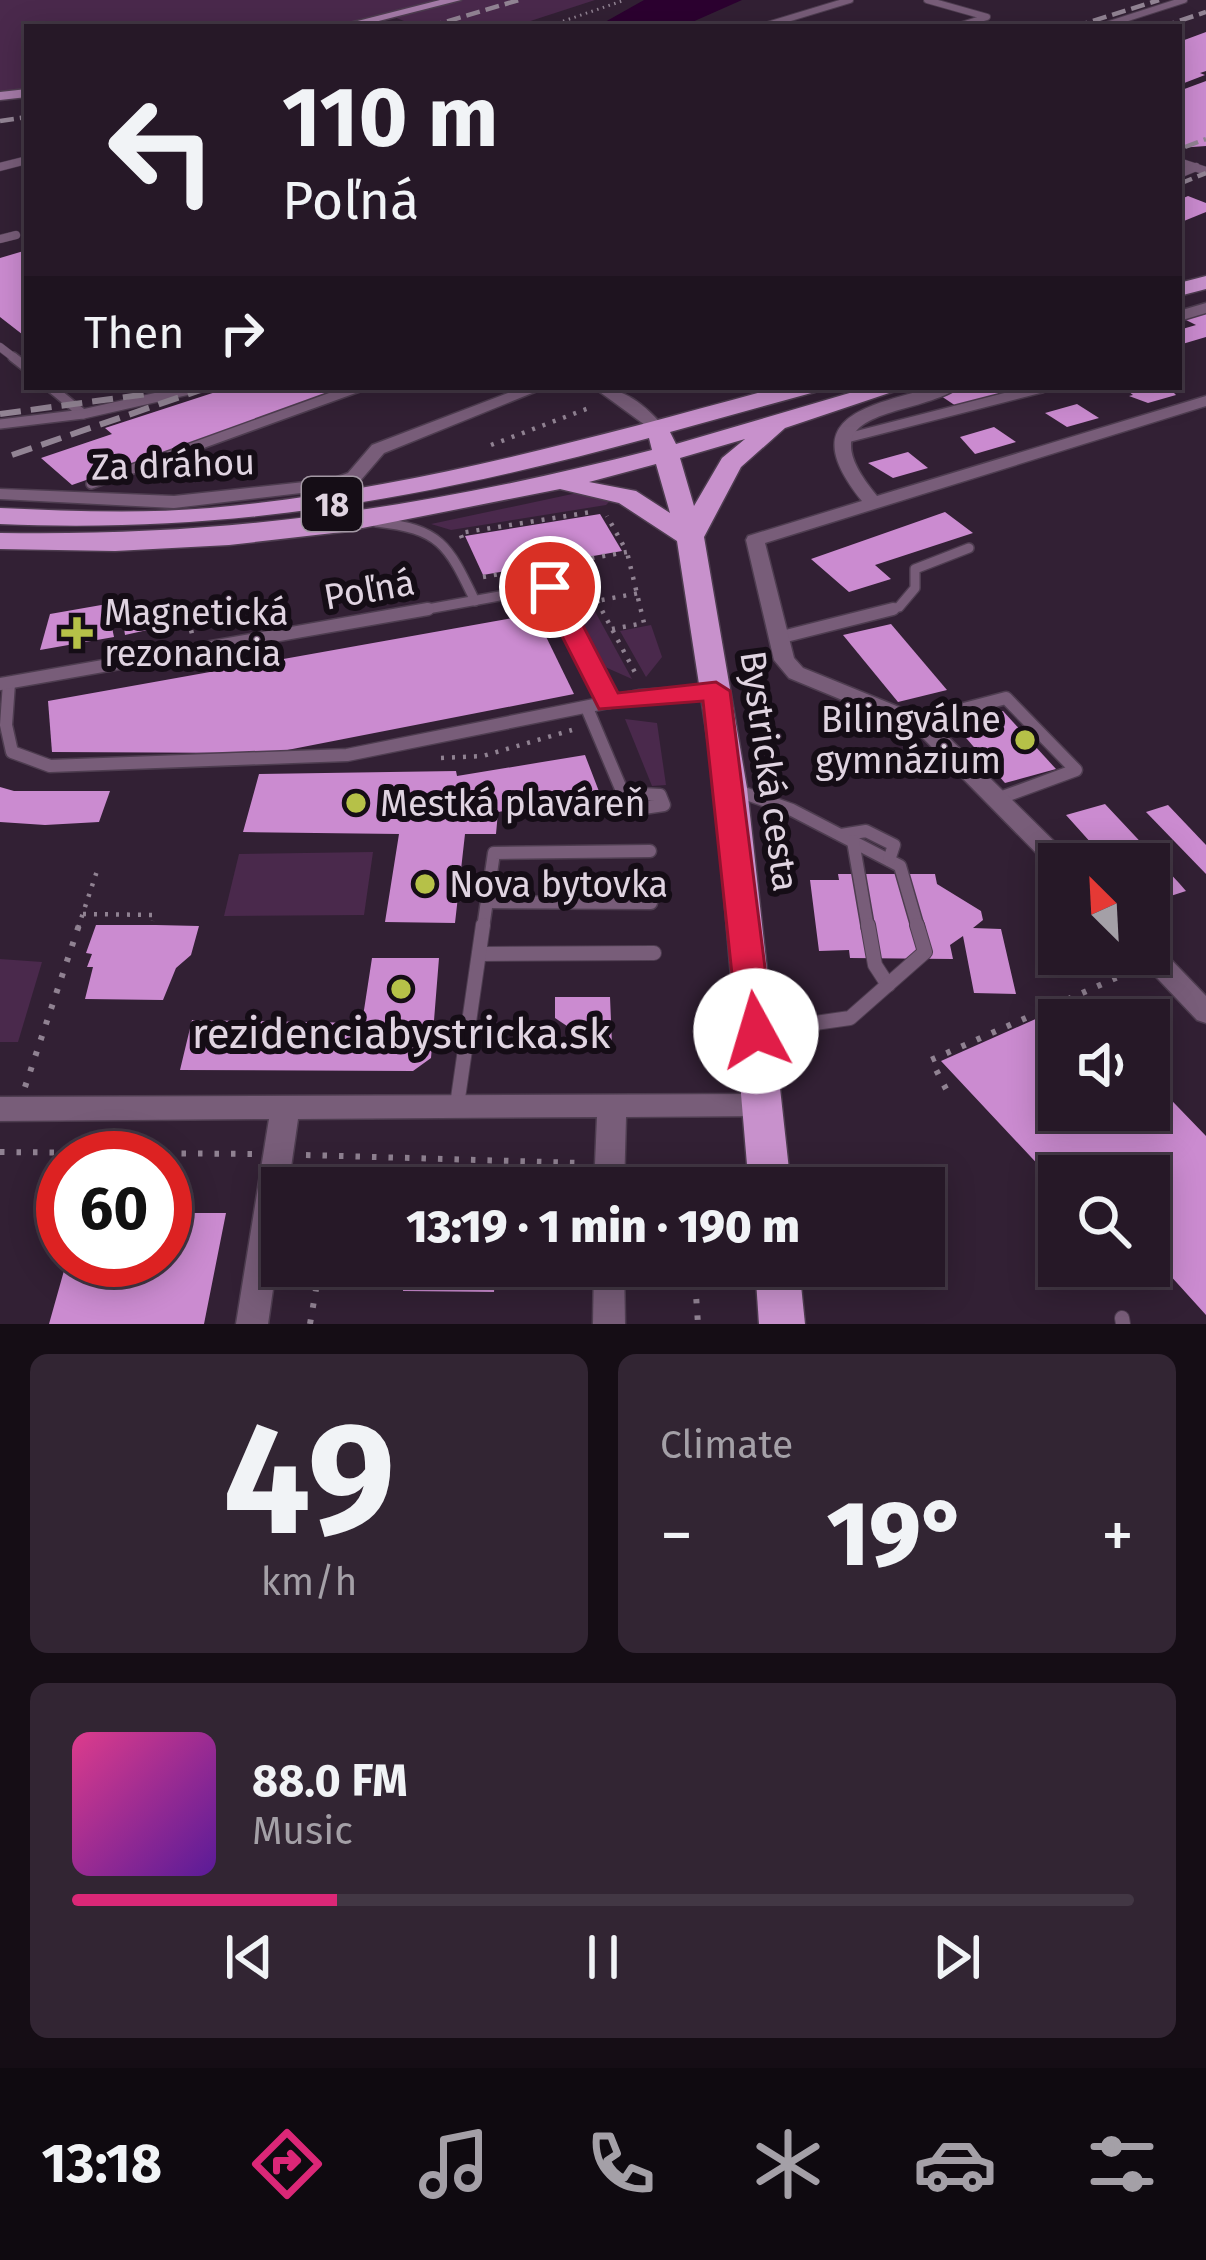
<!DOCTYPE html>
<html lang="en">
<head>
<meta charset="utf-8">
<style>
	body { margin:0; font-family:"Fira Sans",sans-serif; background:#322533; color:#f1f3f6; height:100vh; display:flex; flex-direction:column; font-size:45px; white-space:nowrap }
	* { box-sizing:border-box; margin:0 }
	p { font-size:39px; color:#a4a0a7 }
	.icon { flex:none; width:66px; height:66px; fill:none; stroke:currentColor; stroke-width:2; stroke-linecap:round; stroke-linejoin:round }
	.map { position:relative; height:1324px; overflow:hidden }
	.sheet { display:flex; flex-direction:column; gap:30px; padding:30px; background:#150d15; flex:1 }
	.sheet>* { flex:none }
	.banner { position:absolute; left:24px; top:24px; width:1158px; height:366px; border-radius:0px; box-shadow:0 6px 30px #0003,0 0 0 3px #423744; background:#261827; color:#f1f3f6; overflow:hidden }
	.needle { width:78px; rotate:336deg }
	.controls { position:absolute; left:1038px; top:843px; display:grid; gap:24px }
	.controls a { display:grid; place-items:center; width:132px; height:132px; border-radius:0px; background:#261827; box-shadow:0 6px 30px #0003,0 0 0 3px #423744; font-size:60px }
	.speed { position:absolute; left:36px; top:1131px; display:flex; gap:24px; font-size:60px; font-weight:700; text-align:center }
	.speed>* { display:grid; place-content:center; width:156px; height:156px; border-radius:50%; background:#261827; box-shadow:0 6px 30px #0003,0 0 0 3px #423744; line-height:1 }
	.speed .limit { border:18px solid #d22; background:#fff; color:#111 }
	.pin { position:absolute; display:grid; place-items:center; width:102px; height:102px; color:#fff; margin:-51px; border:6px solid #fff; border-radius:50%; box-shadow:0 3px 12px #0007 }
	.me { position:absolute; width:132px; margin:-66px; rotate:354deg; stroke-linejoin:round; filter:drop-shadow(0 0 9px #0008) }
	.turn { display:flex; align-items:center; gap:42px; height:252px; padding:0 60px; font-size:54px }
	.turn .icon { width:156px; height:156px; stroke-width:2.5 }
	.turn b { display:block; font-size:84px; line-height:102px }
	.then { display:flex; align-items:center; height:114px; padding:0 60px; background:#0003; gap:24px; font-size:45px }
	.big { font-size:90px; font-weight:800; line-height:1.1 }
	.sheet .widget { flex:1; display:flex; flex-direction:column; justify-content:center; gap:18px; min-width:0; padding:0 42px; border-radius:18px; background:#322533 }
	.sheet .dial { align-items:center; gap:0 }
	.dial b { font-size:156px; line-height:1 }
	.song { display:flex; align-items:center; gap:36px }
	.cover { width:144px; height:144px; border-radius:18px; background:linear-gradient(135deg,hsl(330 70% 55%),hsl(270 70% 35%)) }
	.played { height:12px; border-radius:6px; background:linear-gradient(90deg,#db2777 25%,#423744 25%) }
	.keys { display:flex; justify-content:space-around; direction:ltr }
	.heat { display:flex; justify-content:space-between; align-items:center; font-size:66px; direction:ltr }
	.sheet .tiles { flex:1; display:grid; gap:30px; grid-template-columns:1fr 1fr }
	.widget:last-child { grid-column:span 2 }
	.trip { position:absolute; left:261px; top:1167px; width:684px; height:120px; border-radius:0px; background:#261827; box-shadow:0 6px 30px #0003,0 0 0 3px #423744; font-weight:800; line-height:120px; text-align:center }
	.tab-bar { display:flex; height:192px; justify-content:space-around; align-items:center; background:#0f0a10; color:#a4a0a7 }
	.tab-bar .icon { width:84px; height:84px }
	.tab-bar .active { color:#db2777 }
	.tab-bar b { font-size:54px; color:#f1f3f6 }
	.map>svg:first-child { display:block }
</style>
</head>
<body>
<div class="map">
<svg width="1206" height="1324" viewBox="0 0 1206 1324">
	<rect width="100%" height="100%" fill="#322034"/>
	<g fill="#4a294c">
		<path d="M0 0H595L512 27H419L389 15 338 27H27V88L0 92Z"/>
		<path d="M577 493 613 498 606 505 451 530 431 524Z"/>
		<path d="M592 606 632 679 605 667 576 609Z"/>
		<path d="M651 625 662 657 646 677 620 631Z"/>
		<path d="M625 719 657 723 666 785 652 786Z"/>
		<path d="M373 852 364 915 224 916 239 854Z"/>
		<path d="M0 959 42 962 18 1042H0Z"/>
	</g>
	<path fill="#2c0130" d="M644 0H742L681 27H596Z"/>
	<g fill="#cb8bd0">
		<path d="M1206 32V71L1200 73 1205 75 1179 85V42Z"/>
		<path d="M1206 81V146L1179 148V91Z"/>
		<path d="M1188 196 1206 203V212L1179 223V200Z"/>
		<path d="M27 250V338L0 317V258Z"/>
		<path d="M1206 313V337L1179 345V330L1196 325 1184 319Z"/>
		<path d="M231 387 349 388 72 485 41 458 112 434 105 428Z"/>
		<path d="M972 387H1020V388L959 408 941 396Z"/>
		<path d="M1143 387H1168L1176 395 1148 403 1129 396 1133 395 1128 391Z"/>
		<path d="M1077 404 1099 418 1067 427 1045 413Z"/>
		<path d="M994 427 1016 442 975 454 960 437Z"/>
		<path d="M908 452 928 468 893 478 868 463Z"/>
		<path d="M945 512 973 533 875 565 891 579 849 592 811 559Z"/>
		<path d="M600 514 622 551 483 575 465 536Z"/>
		<path d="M107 604 114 637 40 650 50 614Z"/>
		<path d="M170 614H180L183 622 125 635 123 622Z"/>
		<path d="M535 614 574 694 272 753 52 752 48 701Z"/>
		<path d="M891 624 947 690 898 702 843 635Z"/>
		<path d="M1003 711 1056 769 1005 783 954 724Z"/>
		<path d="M585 755 600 794 498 812 496 834H465L455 923 385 922 399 834 243 832 259 774 456 771 457 776Z"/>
		<path d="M0 787 14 791H110L99 822 45 825 0 822Z"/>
		<path d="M1105 804 1179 883 1186 891 1149 903V864H1110L1066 815Z"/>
		<path d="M1168 805 1206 845V874L1146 812Z"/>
		<path d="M838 874H935L937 884 981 911 983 920 973 928 1001 929 1016 994 974 993 963 936 950 945 953 959 850 958 849 950 819 951 810 880H839Z"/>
		<path d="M96 925H156L199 926 191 955 176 968 163 1000 85 999 93 967H87L92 954 86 953Z"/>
		<path d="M372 958H439L431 1058 413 1071 180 1070 192 1020 362 1023Z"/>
		<path d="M555 997H610L612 1045 567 1046V1026L555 1018Z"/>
		<path d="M1076 1001 1094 1020H1059V1110H1149V1077L1206 1136V1315L1149 1252V1176H1059V1187L941 1061Z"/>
		<path d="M165 1213H226L204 1324H49L67 1260H165Z"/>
		<path d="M405 1266H496L494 1292 403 1291Z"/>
	</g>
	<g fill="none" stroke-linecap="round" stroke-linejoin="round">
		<defs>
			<g id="lane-far4">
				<path d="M927 0 987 17 955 27"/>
				<path d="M761 27 850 0"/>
				<path d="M1100 27 1184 0"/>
			</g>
			<g id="lane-far3">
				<path d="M1179 162 1206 171"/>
				<path d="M0 167 27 160"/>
				<path d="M1179 174 1196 167"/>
				<path d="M0 239 16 235"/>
				<path d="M0 347 17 360"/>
			</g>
			<g id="lane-far2">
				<path d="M13 357 27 368"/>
				<path d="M50 387 83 414 202 387"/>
				<path d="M0 424 83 414"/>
				<path d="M843 439 1042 388"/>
				<path d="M91 484 359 387"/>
				<path d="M376 522C441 529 448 545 475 601"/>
				<path d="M411 612 550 587 563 612"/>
				<path d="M881 612 899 607 915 588V569L969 548"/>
			</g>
			<g id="lane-far1">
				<path d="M561 609 609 702"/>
				<path d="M778 638 893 609"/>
				<path d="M9 683 6 725 12 752 50 766 347 755 639 696 715 691"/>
				<path d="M0 684 428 609"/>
				<path d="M587 708 630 810 664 805 660 795 623 793"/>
				<path d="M941 715 1006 698 1076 770 997 799"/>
				<path d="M738 791 792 810 900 866 918 928"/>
				<path d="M841 835 866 831 894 845 889 860"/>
				<path d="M853 841 868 928"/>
				<path d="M487 902 651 903"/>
				<path d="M483 928 494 853 650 851"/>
			</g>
			<g id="lane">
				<path d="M868 925 875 965 888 985"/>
				<path d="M479 954 654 953"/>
				<path d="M759 1031 850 1018 925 952 917 925"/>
				<path d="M457 1105 483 925"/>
				<path d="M1122 1318 1123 1324"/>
			</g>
			<g id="street">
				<path d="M1206 303V313L1179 321V311Z"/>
				<path d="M524 387H547L384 453 360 481 335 489 174 508 0 499V489L174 496 332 479 348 473 372 445Z"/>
				<path d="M593 387C624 387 645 405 665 428L656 433Z"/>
				<path d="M934 387H960C911 420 801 405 877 496L1206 396V406L765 543 794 658 803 668 931 720 1071 858 1074 864H1059V872L1053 870 915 730 789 678 774 660 746 540 748 536 862 501C795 418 863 407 934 387Z"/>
				<path d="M1149 943 1158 946 1206 996V1023L1197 1020 1140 960 1137 954H1149Z"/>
				<path d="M763 1094 773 1097 777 1105 773 1113 763 1116 626 1117 624 1188H594L597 1117 298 1119 288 1188H282V1227L268 1324H236L269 1119 0 1121V1097Z"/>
				<path d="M594 1266H624L625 1324H593Z"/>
			</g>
			<g id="secondary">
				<path d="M440 0H461L355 27H334Z"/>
				<path d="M27 89V97L0 100V92Z"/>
			</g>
			<g id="primary">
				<path d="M1206 276V289L1179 296V283Z"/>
				<path d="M780 387H819L815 392 670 432 676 444 870 387H907L785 428 741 467 704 537 747 788 791 1188H749L715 788 677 541 619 503 560 489 342 532 229 545 115 551 0 549V533C230 537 430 507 652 450L649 438C428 498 230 534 0 524V508C70 511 140 514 210 508 404 491 592 438 780 387ZM745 439 722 458 694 506 680 458ZM656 464 670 513 636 491 589 482Z"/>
				<path d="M755 1266H799L805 1324H759Z"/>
			</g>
		</defs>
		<use href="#lane-far4" stroke="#4e3d50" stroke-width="8"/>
		<use href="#lane-far3" stroke="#4e3d50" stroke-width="9"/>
		<use href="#lane-far2" stroke="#4e3d50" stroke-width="12"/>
		<use href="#lane-far1" stroke="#4e3d50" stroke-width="15"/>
		<use href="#lane" stroke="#4e3d50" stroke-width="16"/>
		<use href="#street" stroke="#4e3d50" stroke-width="3"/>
		<use href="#secondary" stroke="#4e3d50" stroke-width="3"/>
		<use href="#primary" stroke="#4e3d50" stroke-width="3"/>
		<path stroke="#908292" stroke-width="3" stroke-dasharray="1.5 4.5" stroke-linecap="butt" d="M546 27 625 0"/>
		<g stroke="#908292" stroke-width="4.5" stroke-dasharray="3 8" stroke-linecap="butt">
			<path d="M491 445 589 408"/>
			<path d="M462 538 460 533 591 512"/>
			<path d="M483 577 627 552 607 516"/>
			<path d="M597 601 638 678"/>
			<path d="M580 604 639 593"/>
			<path d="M186 609 192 634"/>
			<path d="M612 629 644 623 627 552"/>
			<path d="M441 758 483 756 572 730"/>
			<path d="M83 914 154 915 153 921"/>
			<path d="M78 928 97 871"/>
		</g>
		<g stroke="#908292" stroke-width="6" stroke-dasharray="4.5 12" stroke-linecap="butt">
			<path d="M25 1087 79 925"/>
			<path d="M946 1089 931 1060 1134 970"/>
			<path d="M0 1152 252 1154"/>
			<path d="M306 1155 582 1163"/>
			<path d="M637 1181 648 1188"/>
			<path d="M332 1188 337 1156"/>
			<path d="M694 1266 698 1324"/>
			<path d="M310 1324 320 1266"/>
		</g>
		<use href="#lane-far4" stroke="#785d79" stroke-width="6"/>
		<use href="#lane-far3" stroke="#785d79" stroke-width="8"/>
		<use href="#lane-far2" stroke="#785d79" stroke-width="9"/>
		<use href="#lane-far1" stroke="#785d79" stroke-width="12"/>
		<use href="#lane" stroke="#785d79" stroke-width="14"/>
		<use href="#street" fill="#785d79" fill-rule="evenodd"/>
		<use href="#secondary" fill="#a57ba8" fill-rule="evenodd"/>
		<use href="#primary" fill="#c891cc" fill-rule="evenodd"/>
		<g stroke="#928494" stroke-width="4.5" stroke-dasharray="14 6" stroke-linecap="butt">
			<path d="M428 27 519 0"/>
			<path d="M1074 27 1159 0"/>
			<path d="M1161 27 1206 12"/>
			<path d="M0 121 27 117"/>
			<path d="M1185 147 1206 139"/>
			<path d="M1179 184 1206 173"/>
		</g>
		<g stroke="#928494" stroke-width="6" stroke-dasharray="21 10" stroke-linecap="butt">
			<path d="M0 414 148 394"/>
			<path d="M12 455 209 387"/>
		</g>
	</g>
	<path fill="#e11d48" stroke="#92132f" stroke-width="3" d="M550 580 563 587 618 693 716 682 730 691 773 1031 768 1040H743L738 1031 703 701 599 709 537 587Z"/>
	<g fill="#b6c148" stroke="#150d16" stroke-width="4.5">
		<path d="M71 615h12v12h12v12h-12v12h-12v-12h-12v-12h12z"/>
		<circle cx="1025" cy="740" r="12"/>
		<circle cx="356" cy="803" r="12"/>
		<circle cx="425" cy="884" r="12"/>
		<circle cx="401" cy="989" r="12"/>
	</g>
	<g text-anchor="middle" stroke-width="12" stroke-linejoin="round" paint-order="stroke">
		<rect fill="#150d16" stroke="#a398a4" stroke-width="3" x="302" y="477" width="60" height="54" rx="9"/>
		<g font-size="33" font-weight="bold" fill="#e0d4e1">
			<text x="332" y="516">18</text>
		</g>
		<g font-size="36" fill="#e0d4e1" stroke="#150d16">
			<text transform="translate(173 464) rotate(-2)" y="13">Za dráhou</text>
			<text transform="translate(369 589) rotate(-10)" y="13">Poľná</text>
			<text transform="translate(770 771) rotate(82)" y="13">Bystrická cesta</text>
		</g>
		<g font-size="36" fill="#e0d4e1" stroke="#150d16" text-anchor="start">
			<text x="104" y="625">Magnetická<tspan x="104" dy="41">rezonancia</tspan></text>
			<text x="1001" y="732" text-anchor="end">Bilingválne<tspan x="1001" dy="41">gymnázium</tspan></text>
			<text x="380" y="816">Mestká plaváreň</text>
			<text x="449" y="897">Nova bytovka</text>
		</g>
		<g font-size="42" fill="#e0d4e1" stroke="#150d16">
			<text x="401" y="1048">rezidenciabystricka.sk</text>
		</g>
	</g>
</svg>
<div class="controls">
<a><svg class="needle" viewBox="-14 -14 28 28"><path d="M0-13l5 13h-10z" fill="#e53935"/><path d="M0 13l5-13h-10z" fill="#a4a0a7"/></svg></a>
<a><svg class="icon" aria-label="sound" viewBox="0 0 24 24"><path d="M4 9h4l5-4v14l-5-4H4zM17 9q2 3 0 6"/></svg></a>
<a><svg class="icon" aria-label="search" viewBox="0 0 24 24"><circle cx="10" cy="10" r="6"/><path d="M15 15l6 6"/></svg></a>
</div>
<div class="speed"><div class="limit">60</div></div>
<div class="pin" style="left:550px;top:587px;background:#d93025"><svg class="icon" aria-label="arrive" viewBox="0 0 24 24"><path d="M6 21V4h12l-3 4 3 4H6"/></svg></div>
<svg class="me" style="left:756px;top:1031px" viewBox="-20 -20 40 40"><circle r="19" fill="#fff"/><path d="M0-13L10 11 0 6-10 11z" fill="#e11d48"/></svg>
<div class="trip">13:19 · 1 min · 190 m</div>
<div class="banner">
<div class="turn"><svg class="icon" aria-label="left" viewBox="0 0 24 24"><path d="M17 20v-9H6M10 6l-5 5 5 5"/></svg><div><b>110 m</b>Poľná</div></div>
<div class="then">Then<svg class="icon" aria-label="right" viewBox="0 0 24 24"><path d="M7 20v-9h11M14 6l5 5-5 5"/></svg></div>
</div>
</div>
<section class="sheet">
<div class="tiles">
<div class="widget dial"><b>49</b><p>km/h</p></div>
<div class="widget"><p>Climate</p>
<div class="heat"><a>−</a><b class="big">19°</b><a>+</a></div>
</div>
<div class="widget">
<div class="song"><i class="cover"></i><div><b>88.0 FM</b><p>Music</p></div></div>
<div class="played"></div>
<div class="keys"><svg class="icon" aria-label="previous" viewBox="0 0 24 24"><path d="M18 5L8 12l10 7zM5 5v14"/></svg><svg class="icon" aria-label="pause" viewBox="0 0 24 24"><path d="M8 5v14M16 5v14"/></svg><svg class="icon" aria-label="next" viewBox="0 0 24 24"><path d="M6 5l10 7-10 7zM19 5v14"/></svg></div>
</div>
</div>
</section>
<nav class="tab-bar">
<b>13:18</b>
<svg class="icon active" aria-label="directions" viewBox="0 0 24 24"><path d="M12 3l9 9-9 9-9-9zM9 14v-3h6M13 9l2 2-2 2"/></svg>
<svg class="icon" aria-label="music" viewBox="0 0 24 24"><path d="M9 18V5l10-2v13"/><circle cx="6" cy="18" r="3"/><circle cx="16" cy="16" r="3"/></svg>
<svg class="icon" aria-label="phone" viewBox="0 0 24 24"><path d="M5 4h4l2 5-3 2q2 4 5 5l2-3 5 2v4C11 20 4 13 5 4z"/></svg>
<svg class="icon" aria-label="climate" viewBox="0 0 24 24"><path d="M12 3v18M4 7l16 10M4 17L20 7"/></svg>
<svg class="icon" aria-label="car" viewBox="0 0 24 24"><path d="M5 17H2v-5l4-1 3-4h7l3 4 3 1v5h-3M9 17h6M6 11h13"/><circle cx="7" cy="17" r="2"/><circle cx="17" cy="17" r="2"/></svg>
<svg class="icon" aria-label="filters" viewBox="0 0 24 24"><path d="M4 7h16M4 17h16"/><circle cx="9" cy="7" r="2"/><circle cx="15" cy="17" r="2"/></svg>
</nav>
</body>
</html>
